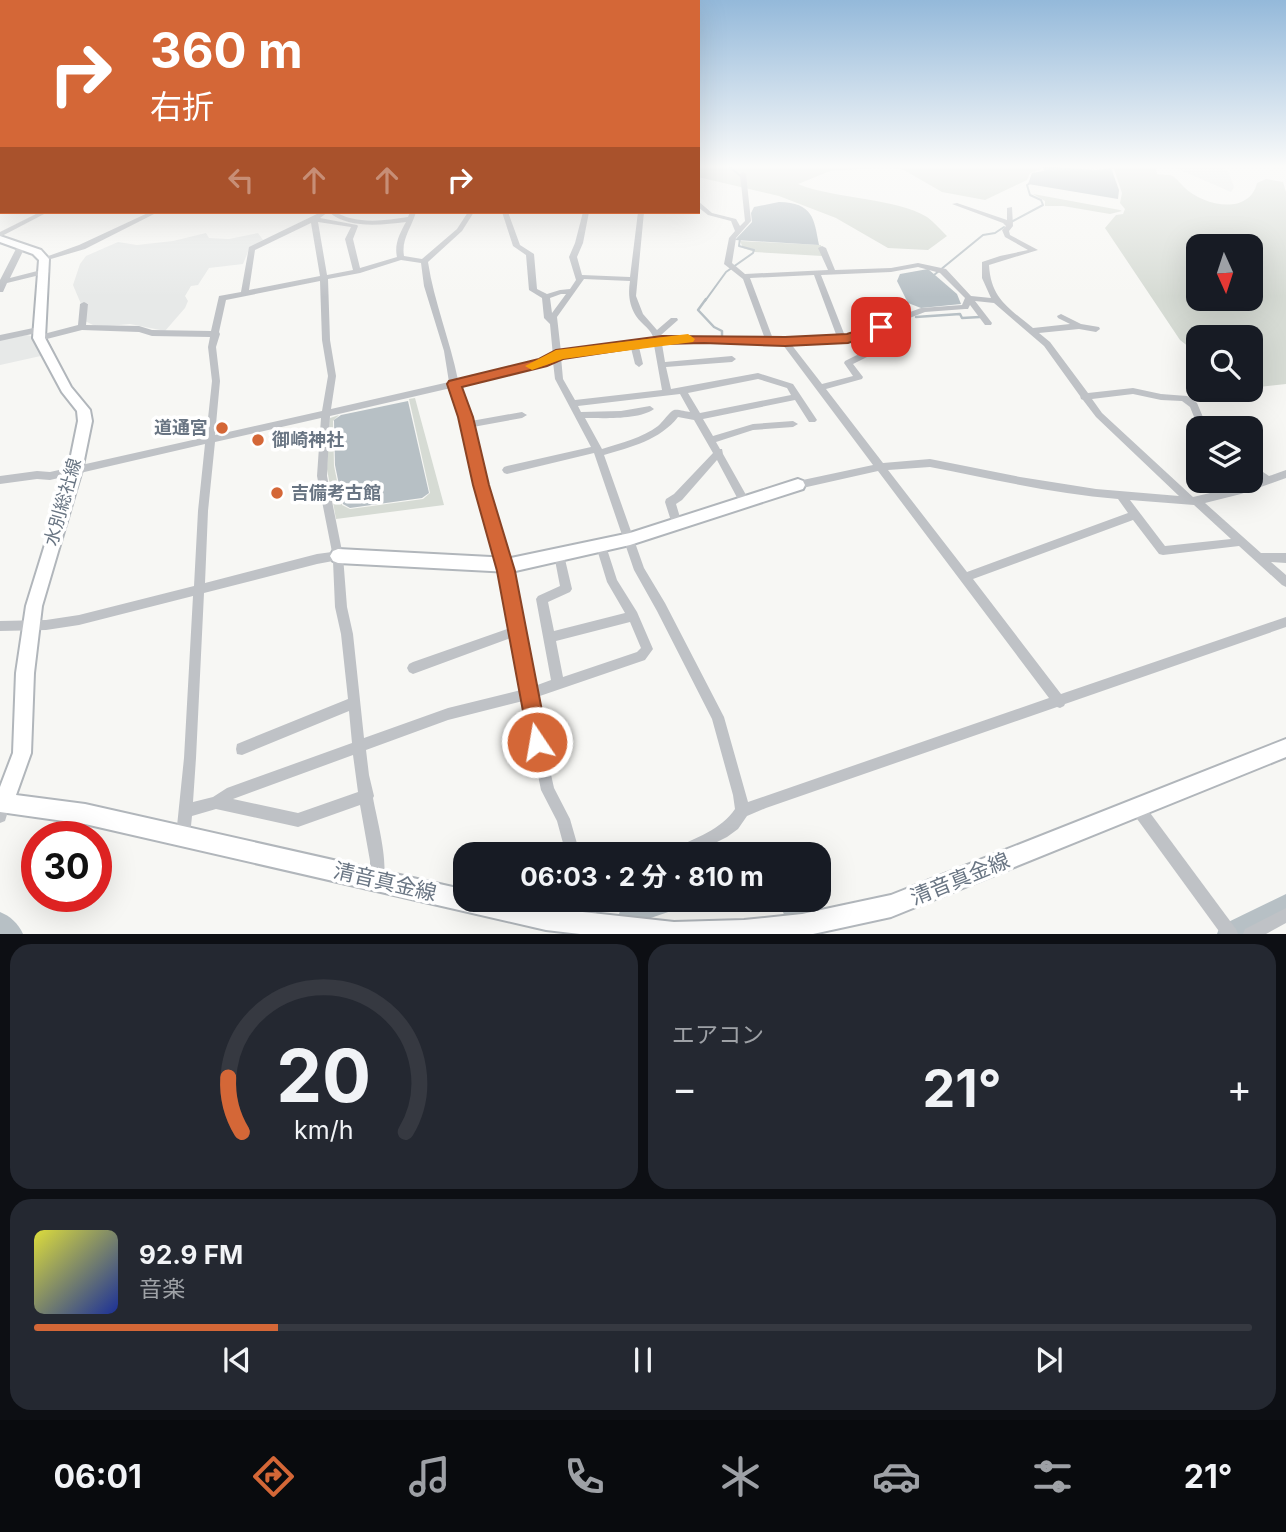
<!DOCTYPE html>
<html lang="ja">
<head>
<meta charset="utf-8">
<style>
	body { margin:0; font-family:Inter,"Noto Sans JP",sans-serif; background:#242831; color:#f1f3f6; height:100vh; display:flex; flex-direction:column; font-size:26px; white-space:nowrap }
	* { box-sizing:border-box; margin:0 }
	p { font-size:23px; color:#9ea1a6 }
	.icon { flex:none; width:38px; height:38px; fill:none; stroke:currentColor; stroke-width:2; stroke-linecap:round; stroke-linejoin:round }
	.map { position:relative; height:934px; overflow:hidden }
	.side { display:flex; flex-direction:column; gap:10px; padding:10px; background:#0d0f14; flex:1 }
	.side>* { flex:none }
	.banner { position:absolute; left:0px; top:0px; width:700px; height:214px; box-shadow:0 7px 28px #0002; background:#d46737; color:#fff; overflow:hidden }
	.needle { width:46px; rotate:177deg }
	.controls { position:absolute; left:1186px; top:234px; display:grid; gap:14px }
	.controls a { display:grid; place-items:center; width:77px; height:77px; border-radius:14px; background:#171b24; box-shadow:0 7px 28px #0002; font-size:35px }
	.speed { position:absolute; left:21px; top:821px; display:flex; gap:14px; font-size:35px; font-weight:700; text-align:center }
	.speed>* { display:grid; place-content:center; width:91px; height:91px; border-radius:50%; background:#171b24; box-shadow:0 7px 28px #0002; line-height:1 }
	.speed .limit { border:10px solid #d22; background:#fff; color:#111 }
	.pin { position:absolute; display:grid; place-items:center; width:60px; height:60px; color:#fff; margin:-30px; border-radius:14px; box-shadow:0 4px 10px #0006 }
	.me { position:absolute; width:77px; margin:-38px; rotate:348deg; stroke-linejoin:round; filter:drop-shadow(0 0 5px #0008) }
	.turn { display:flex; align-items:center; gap:24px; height:147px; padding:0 35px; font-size:32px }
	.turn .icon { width:91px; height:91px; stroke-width:2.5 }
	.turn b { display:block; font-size:49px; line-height:60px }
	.lanes { display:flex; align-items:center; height:66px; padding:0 35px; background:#0003; justify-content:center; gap:35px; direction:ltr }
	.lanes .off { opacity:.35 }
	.big { font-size:52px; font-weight:700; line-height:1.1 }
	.side .tile { flex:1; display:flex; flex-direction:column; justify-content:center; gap:10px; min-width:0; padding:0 24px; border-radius:21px; background:#242831 }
	.side .dial { align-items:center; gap:0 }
	.dial svg { height:182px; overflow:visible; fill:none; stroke:#363941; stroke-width:7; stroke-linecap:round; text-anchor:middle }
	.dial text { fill:#f1f3f6; stroke:none }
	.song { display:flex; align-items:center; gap:21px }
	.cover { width:84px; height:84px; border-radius:10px; background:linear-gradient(135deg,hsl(60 70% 55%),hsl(230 70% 35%)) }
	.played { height:7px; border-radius:4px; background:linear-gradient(90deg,#d46737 20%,#363941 20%) }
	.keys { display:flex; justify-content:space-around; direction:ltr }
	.heat { display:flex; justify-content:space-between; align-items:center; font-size:38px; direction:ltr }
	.side .tiles { flex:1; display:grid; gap:10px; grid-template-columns:1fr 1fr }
	.tile:last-child { grid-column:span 2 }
	.trip { position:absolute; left:453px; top:842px; width:378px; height:70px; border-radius:21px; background:#171b24; box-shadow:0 7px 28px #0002; font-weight:700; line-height:70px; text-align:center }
	.dock { display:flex; height:112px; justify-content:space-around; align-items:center; background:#090b0e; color:#9ea1a6 }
	.dock .icon { width:49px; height:49px }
	.dock .current { color:#d46737 }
	.dock b { font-size:32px; color:#f1f3f6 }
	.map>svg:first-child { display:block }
</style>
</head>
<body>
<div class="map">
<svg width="1286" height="934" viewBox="0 0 1286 934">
	<rect width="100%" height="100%" fill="#f7f7f4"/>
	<g fill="#e7e9e8">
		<path d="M1171 166H1219L1228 171 1234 187 1231 192Z"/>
		<path d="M206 233 209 238 229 239 258 233 263 240 250 247 243 264 209 268 198 285 191 286 185 296 188 301 185 308 165 331 130 324 97 327 85 321 88 303 81 304 73 285 80 264 86 256 118 242 137 245 173 241Z"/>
		<path d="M27 335 34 337 45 355 0 365V340Z"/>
	</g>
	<g fill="#d6dbd4" fill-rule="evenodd">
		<path d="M698 166H1042V169L1030 173 1027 180 985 200 942 192 904 170 890 167 830 171 798 184C834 199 897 198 927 217 934 222 941 230 947 236L928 250 888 248 836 218 779 196 698 177Z"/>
		<path d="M1078 166H1155L1157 174C1161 175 1169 174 1173 176 1176 178 1181 184 1184 187 1203 206 1249 216 1257 183L1266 179 1283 182 1286 192V384L1251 388V338H1199V355L1180 340 1105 228 1116 215 1123 214 1125 209 1120 203 1122 193 1114 169ZM1199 247H1251V299H1199Z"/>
		<path d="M1033 194 1120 210 1122 211 1110 214 1063 206H1045V201Z"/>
		<path d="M740 241 821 245 822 256 755 252 743 248Z"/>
		<path d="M415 398 444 505 336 519 327 469 330 418 339 415 333 421 334 466 342 505 350 509 423 499 430 493 409 399Z"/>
	</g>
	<g fill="#b7c0c5">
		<path d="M1043 166 1096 170 1111 168 1119 190 1118 199 1028 184 1032 173 1044 171Z"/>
		<path d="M779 202C813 203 814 218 819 245L735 240 752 222 751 213 754 207Z"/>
		<path d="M928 269 957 294 961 304 921 308 908 303 897 281 900 274Z"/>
		<path d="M408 401 429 493 422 498 350 508 343 504 335 465 334 420 341 415Z"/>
	</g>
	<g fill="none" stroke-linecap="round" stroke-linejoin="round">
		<g stroke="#b7c0c5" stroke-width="2">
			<path d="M728 166 742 177"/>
			<path d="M1011 222 1043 205 1041 200 1030 195 1027 185 1030 183"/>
			<path d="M934 275 983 235 995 233 1004 227"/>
			<path d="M705 301 726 272 753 253 754 250 739 246 740 238"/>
		</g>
		<g stroke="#b7c0c5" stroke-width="2.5">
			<path d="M706 299 698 310 714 327 722 331V336"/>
			<path d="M905 306 908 314"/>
			<path d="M916 317 960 314 962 318 980 317"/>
			<path d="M46 339 54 354"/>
		</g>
		<g fill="#b7c0c5" fill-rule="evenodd">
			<path d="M1286 894V916L1252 934H1217L1220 926Z"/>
			<path d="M641 900H683L680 908 630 925 622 922 619 914 622 906Z"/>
			<path d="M778 900H800L804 909 801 917 793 920 785 917Z"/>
			<path d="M0 912C10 916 18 923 23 934H0Z"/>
		</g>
		<defs>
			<g id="secondary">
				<path d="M0 236 41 250 49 259 45 338 71 387 90 410 92 421 82 470 42 606 34 673 31 753 16 795 85 804 466 890V900H507L546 908 674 922 744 920 802 914 891 895 1286 739V757L891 917 813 934H580L546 930 85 824 0 812V787L13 753 16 673 26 606 68 470 78 421 77 411 62 392 33 338 39 260 33 254 0 242Z"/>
				<path d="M798 479 803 481 805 485 803 489 630 545 511 572 338 563 333 561 330 556 333 551 338 549 511 558 630 533Z"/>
			</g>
		</defs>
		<use href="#secondary" stroke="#b1b6bb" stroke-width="4"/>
		<g fill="#bfc2c6" fill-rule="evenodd">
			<path d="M743 172 746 174 751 221 736 238 732 263 745 274 828 270 818 248 822 246 826 248 835 270 891 268 918 263 946 269 971 296 991 298 982 278V262L1000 256 1028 250 1005 237 1002 230 1006 226 1003 223 952 204 957 203 1007 220V208L1012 207 1013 226 1009 231 1010 235 1038 250 989 265C991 299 1009 308 1033 328L1070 324 1058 318 1057 316 1061 314 1081 324 1099 327 1100 329 1096 332 1079 329 1039 333 1050 342 1088 393 1133 388 1161 394 1187 396 1197 403 1208 429H1199L1190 407 1182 401 1161 400 1133 394 1092 399 1102 413 1193 497 1240 486 1259 480 1251 473V464L1269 476 1286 470V478L1241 494 1205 503 1261 553H1286V563L1271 562 1286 575V587L1282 585 1239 546 1163 555 1159 554 1133 520 973 579 1061 694 1286 617V627L1065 704 1064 706 1060 708 1057 707 766 808 747 816 738 829 727 837 693 854H671L673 849C695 838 721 830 735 809L733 795 712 719 657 611 634 570 594 453 507 474 504 473 502 470 504 467 507 466 591 447 555 379 553 362 512 374 459 386 471 421 522 412 527 415 522 418 473 427 486 485 510 571 521 626 524 630 522 633 532 687 551 680 536 599 538 596 560 586 554 555 555 552 559 550 563 552 564 555 572 589 570 592 548 602 554 631 625 613 607 582 596 546 597 543 601 542 605 543 606 546 617 580 637 612 653 649 645 660 534 698 554 788 570 819 580 854H566L557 821 541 790 523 701 448 720 366 750 369 775 374 796 373 798C377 820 390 866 382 885L377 887 372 885 370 880V861L360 805 298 827 216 809 192 816 190 836 188 841 183 843 178 841 176 836 184 758 193 596 79 625 46 630 0 631V621L46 620 79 615 194 586 198 511 205 444 50 480 37 479 0 484V476L37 471 50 472 206 437 212 381 208 347 210 337 152 336 139 332 82 330 39 341 36 340V336L78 325 80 304 84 302 88 304 86 325 139 326 152 330 211 331 219 296 241 292 249 247 321 212H328L320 218 357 225 358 226 353 239 360 268 397 257C394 244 400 233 406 222 381 225 348 229 329 212 337 212 342 216 350 218 369 223 389 220 408 217L410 212H416C412 227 401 239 404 256L422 259 457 229 468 212H474L462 231 428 262C434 302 450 340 458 380L512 368 553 356 550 324 544 318 542 298 529 290 526 255 513 246 502 212H508L520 245 534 254 537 289 547 294 560 290 570 289 576 280 569 257 575 243 583 212H589L583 243 577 257 582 275 630 277 638 212H644L636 296 643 314 657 330 671 318H677L678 320 661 335 662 339 684 336 765 339 743 279 724 264 729 238 735 231 731 221 708 215 698 207V201L712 213 736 219 740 226 745 221 740 174ZM318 222 351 227 345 239 353 270 327 275ZM311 223 320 276 249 290 255 250ZM401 260 421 263 424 286 444 351 449 382 331 409 336 376 330 340 328 279 360 273ZM918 267 940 273 965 298 962 305 921 308 845 336 821 275 891 272ZM814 275 837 337 773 339 750 278ZM584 279 630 281C628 293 629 305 636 316 642 325 652 329 654 340L634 341 561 352 557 317ZM320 281 322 340 328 376 322 411 215 435 220 381 216 347 220 334 219 332 226 300ZM561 294H566L552 313 550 298ZM975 301 994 303 1044 346 1080 396 1081 399 1083 400 1096 417 1179 496 1096 489 1020 477 930 459 883 463 826 389 862 379 863 377 853 364 869 356 870 354 869 352H863L845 361 844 363 853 376 822 384 791 344 848 342 925 312 965 309H968L970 305 985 325H991L992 323ZM684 342 783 345 873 465 798 481 795 482 793 485 795 488 798 489 878 471 1049 698 748 802 724 717 665 603 644 568 604 455C631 447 660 440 678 417L694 420 713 453 674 494 666 499 665 502 672 524 673 527 677 528 681 527 682 524 676 504 682 500 717 460 741 505H749L750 502 723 454 722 449H720L716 442 753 430 793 427 798 424 793 421 753 424 713 436 703 419 795 400 809 422H815L817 420 793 384 758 373 671 389 666 367 732 362 736 359 732 356 665 362 662 344ZM654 345 662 390 575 400 563 379 561 357 631 348 635 364 639 367 643 364 639 347ZM758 379 787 388 791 395 700 413 688 393ZM451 388 461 417 476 485 500 571 510 628 413 662 409 664 407 668 409 672 413 674 511 638 521 690 448 708 364 738 353 634 347 607 343 556 327 476 330 416ZM680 394 690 412C686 412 678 409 674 410 669 412 663 422 658 426 642 438 621 443 602 449L585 418C604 418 639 420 654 409L650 406 621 411 581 412 578 406ZM321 418 317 476 332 552 317 554 205 583 208 511 215 442ZM930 467C992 479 1055 494 1118 499L1128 513 967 572 888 470ZM1130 500 1194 505 1231 539 1165 546ZM333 561 335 607 341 634 348 699 237 744 236 749 237 754 242 755 349 711 352 743 227 788 213 797 193 802 196 758 204 593 317 564ZM630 622 641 648 637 652 563 677 556 641ZM353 755 358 792 298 813 233 799Z"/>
			<path d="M2 190V196H0V191Z"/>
			<path d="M40 212H48L0 237V232Z"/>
			<path d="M150 212H158L85 249 44 261 40 259 79 245Z"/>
			<path d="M18 245H24L25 247 10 278 45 269 49 271 48 273 7 283 3 292H0V280Z"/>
			<path d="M38 327 42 330 41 332 0 341V335Z"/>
			<path d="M4 795 9 797 11 802 5 821 0 823V797Z"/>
			<path d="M1137 800 1142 802 1236 929 1238 934H1221L1132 812 1130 807 1132 802Z"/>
			<path d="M579 900H593L599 923 597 928 592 930 587 928Z"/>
			<path d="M1286 908V923L1266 934H1243L1245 929Z"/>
		</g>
		<use href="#secondary" fill="#fff" fill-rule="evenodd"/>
	</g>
	<linearGradient id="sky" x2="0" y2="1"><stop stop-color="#94b9da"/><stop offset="0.56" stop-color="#fbfbfa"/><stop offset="1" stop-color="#fbfbfa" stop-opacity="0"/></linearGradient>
	<rect width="1286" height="297" fill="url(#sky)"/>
	<path fill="#d46737" stroke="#8a4324" stroke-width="2" d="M881 323 886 324V330L848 343 785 346 704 343 662 344 563 359 547 366 462 387 473 417 489 485 515 571 548 742 545 749 537 752 530 749 497 571 473 485 458 417 447 384 449 381 539 359 556 350 662 336 785 337 847 334Z"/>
	<path fill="#f59e0b" d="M688 334 695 339 693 342 563 359 532 370 525 366 556 350Z"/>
	<g fill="#d46737" stroke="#fff" stroke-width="2.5">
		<circle cx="222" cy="428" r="7"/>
		<circle cx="258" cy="440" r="7"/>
		<circle cx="277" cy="493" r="7"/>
	</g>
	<g text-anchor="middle" stroke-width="7" stroke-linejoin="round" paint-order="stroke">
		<g font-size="18" font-weight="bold" fill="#697583" stroke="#fff" text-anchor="start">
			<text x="208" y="434" text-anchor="end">道通宮</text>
			<text x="272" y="446">御崎神社</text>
			<text x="291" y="499">吉備考古館</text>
		</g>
		<g font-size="18" fill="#697583" stroke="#fff">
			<text transform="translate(63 502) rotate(-74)" y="6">水別総社線</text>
		</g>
		<g font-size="21" fill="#697583" stroke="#fff">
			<text transform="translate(960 879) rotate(-22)" y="7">清音真金線</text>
			<text transform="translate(385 882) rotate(13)" y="7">清音真金線</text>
		</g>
	</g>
</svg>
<div class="controls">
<a><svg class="needle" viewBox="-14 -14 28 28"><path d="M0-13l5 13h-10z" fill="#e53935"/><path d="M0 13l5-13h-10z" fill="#9ea1a6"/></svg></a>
<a><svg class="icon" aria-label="search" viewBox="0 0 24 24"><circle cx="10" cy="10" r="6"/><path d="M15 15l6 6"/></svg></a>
<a><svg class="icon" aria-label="layers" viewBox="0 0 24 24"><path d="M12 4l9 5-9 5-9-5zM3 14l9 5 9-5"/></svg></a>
</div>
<div class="speed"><div class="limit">30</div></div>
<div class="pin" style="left:881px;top:327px;background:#d93025"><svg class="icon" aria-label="arrive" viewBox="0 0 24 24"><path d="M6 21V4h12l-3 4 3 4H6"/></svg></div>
<svg class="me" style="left:537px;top:742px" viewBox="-20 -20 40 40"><circle r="17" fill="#d46737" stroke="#fff" stroke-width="3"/><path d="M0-11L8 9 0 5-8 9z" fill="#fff"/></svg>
<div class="trip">06:03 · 2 分 · 810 m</div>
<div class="banner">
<div class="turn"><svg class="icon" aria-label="right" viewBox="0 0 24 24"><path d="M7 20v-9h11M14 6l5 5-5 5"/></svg><div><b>360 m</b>右折</div></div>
<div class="lanes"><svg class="icon off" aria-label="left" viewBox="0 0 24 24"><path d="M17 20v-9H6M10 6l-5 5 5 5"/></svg><svg class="icon off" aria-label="ahead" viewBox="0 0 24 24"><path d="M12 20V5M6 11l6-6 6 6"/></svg><svg class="icon off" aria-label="ahead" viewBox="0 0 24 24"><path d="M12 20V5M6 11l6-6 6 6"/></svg><svg class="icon" aria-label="right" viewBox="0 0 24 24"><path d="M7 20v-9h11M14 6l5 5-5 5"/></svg></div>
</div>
</div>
<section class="side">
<div class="tiles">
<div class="tile dial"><svg viewBox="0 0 100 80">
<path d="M14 69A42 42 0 1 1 86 69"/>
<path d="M14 69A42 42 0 0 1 8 45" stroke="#d46737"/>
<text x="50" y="56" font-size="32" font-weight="700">20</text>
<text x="50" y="72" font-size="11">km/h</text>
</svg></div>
<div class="tile"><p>エアコン</p>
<div class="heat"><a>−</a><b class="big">21°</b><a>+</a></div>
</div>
<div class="tile">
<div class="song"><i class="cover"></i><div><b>92.9 FM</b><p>音楽</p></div></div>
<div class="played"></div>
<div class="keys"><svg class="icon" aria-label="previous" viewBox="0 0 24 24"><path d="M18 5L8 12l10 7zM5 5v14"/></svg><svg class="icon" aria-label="pause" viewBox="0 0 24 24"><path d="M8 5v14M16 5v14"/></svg><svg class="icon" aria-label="next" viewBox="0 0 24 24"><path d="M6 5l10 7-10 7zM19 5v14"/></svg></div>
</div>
</div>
</section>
<nav class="dock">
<b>06:01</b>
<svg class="icon current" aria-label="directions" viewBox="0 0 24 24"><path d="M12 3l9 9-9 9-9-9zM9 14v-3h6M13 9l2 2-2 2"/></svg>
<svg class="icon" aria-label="music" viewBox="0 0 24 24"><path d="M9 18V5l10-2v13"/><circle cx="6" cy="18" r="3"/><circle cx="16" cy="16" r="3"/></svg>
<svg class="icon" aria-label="phone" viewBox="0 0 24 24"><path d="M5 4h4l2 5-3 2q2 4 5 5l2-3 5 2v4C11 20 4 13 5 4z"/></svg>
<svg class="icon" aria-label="climate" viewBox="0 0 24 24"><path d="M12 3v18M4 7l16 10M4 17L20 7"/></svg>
<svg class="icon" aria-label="car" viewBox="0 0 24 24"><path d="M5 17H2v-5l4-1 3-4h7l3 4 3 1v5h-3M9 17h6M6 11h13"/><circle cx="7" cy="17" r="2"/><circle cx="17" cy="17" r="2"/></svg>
<svg class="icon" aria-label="filters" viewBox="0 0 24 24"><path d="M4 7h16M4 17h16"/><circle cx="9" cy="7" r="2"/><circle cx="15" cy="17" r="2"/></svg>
<b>21°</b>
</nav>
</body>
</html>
